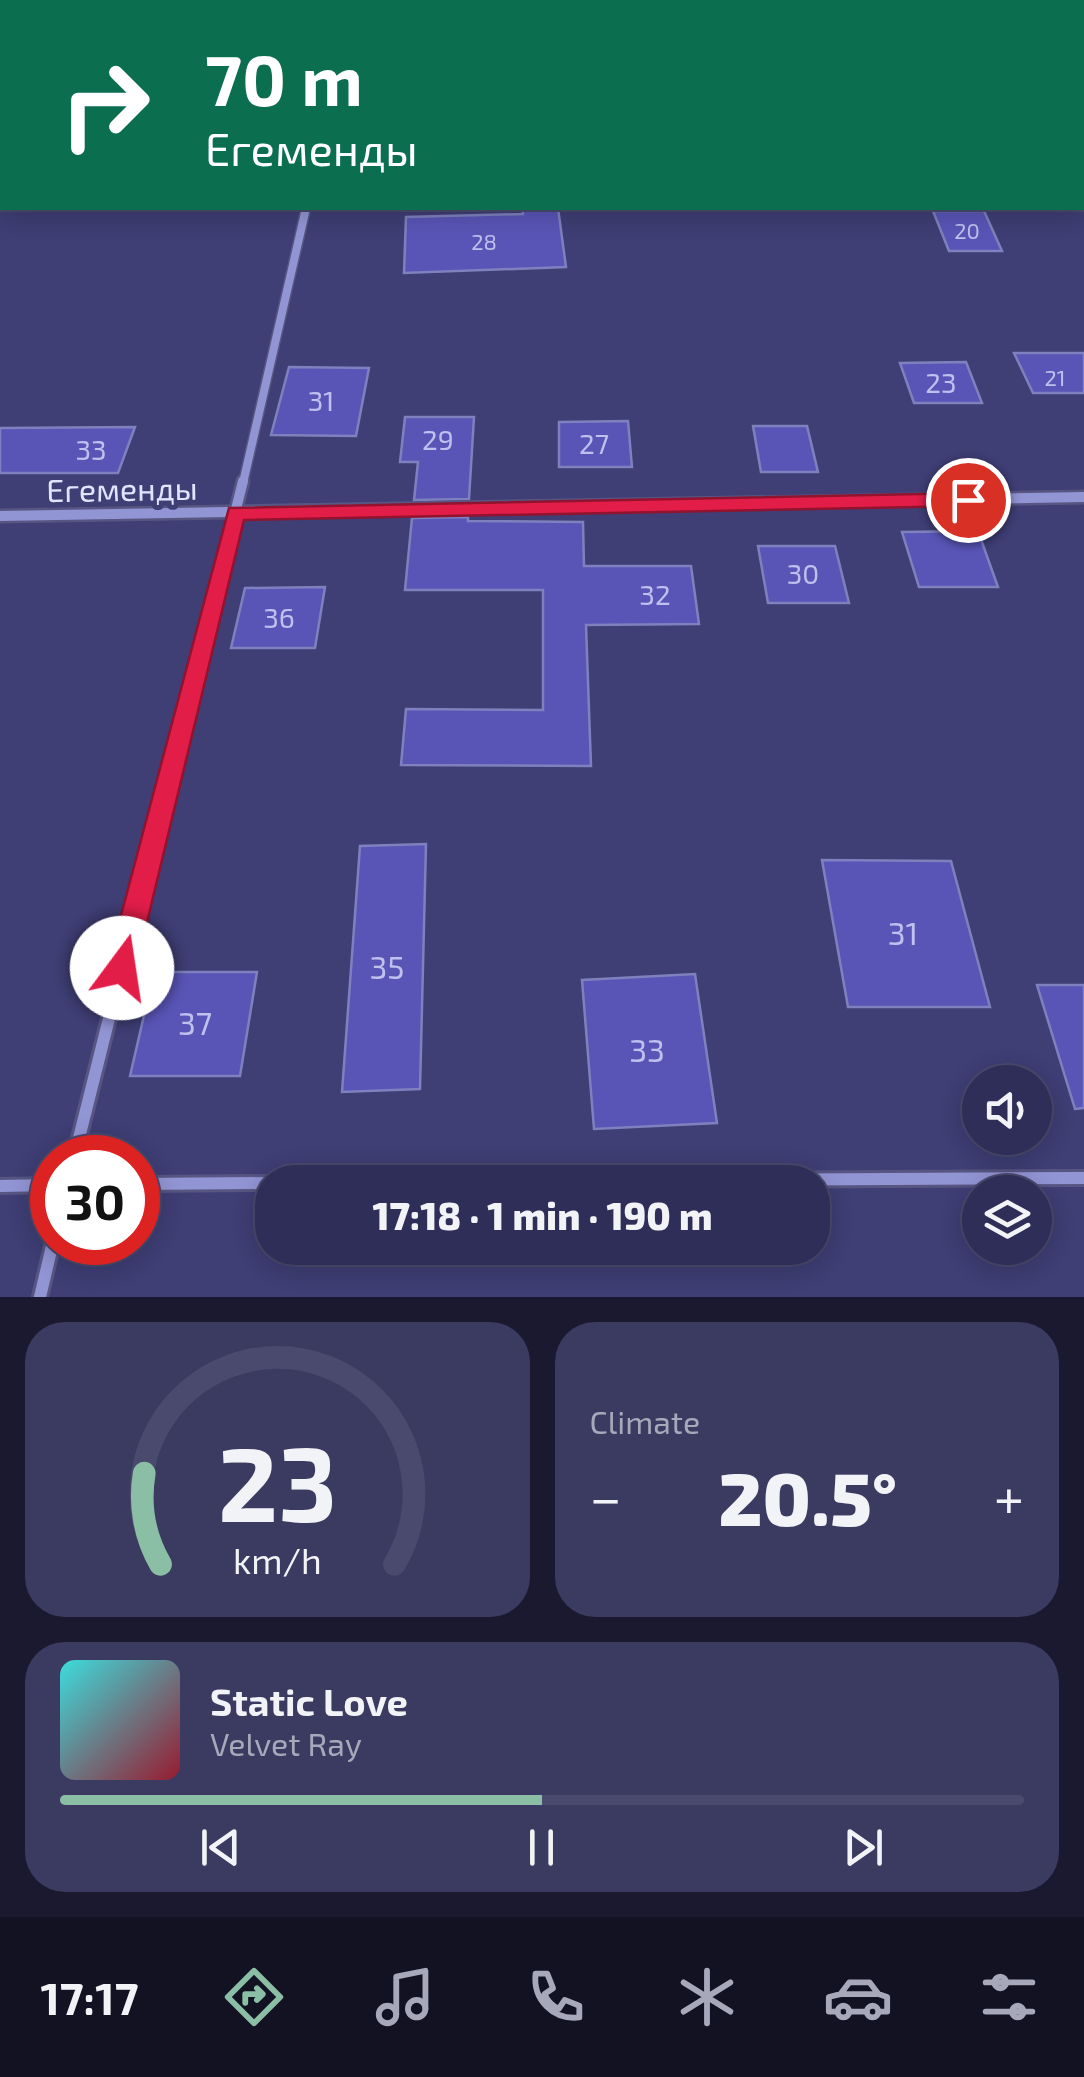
<!DOCTYPE html>
<html lang="en">
<head>
<meta charset="utf-8">
<style>
	body { margin:0; font-family:"Exo 2",sans-serif; background:#3b3a61; color:#f1f3f6; height:100vh; display:flex; flex-direction:column; font-size:38px; white-space:nowrap }
	* { box-sizing:border-box; margin:0 }
	p { font-size:32px; color:#a7a8ba }
	.icon { flex:none; width:55px; height:55px; fill:none; stroke:currentColor; stroke-width:2; stroke-linecap:round; stroke-linejoin:round }
	.map { position:relative; height:1297px; overflow:hidden }
	.sheet { display:flex; flex-direction:column; gap:25px; padding:25px; background:#1a1930; flex:1 }
	.sheet>* { flex:none }
	.guide { position:absolute; left:0px; top:0px; width:1085px; height:210px; box-shadow:0 5px 25px #0003,0 0 0 2px #4a4a6e; background:#0b6e4f; color:#fff; overflow:hidden }
	.buttons { position:absolute; left:962px; top:1065px; display:grid; gap:20px }
	.buttons a { display:grid; place-items:center; width:90px; height:90px; border-radius:50%; background:#2f2e58; box-shadow:0 5px 25px #0003,0 0 0 2px #4a4a6e; font-size:50px }
	.speed { position:absolute; left:30px; top:1135px; display:flex; gap:20px; font-size:50px; font-weight:700; text-align:center }
	.speed>* { display:grid; place-content:center; width:130px; height:130px; border-radius:50%; background:#2f2e58; box-shadow:0 5px 25px #0003,0 0 0 2px #4a4a6e; line-height:1 }
	.speed .limit { border:15px solid #d22; background:#fff; color:#111 }
	.pin { position:absolute; display:grid; place-items:center; width:85px; height:85px; color:#fff; margin:-42px; border:5px solid #fff; border-radius:50%; box-shadow:0 2px 10px #0007 }
	.me { position:absolute; width:110px; margin:-55px; rotate:14deg; stroke-linejoin:round; filter:drop-shadow(0 0 8px #0008) }
	.turn { display:flex; align-items:center; gap:35px; height:210px; padding:0 40px; font-size:45px }
	.turn .icon { width:130px; height:130px; stroke-width:2.5 }
	.turn b { display:block; font-size:70px; line-height:85px }
	.big { font-size:75px; font-weight:800; line-height:1.1 }
	.sheet .tile { flex:1; display:flex; flex-direction:column; justify-content:center; gap:15px; min-width:0; padding:0 35px; border-radius:40px; background:#3b3a61 }
	.sheet .dial { align-items:center; gap:0 }
	.dial svg { height:260px; overflow:visible; fill:none; stroke:#4a4a6e; stroke-width:7; stroke-linecap:round; text-anchor:middle }
	.dial text { fill:#f1f3f6; stroke:none }
	.song { display:flex; align-items:center; gap:30px }
	.cover { width:120px; height:120px; border-radius:15px; background:linear-gradient(135deg,hsl(180 70% 55%),hsl(350 70% 35%)) }
	.played { height:10px; border-radius:5px; background:linear-gradient(90deg,#8abfa5 50%,#4a4a6e 50%) }
	.keys { display:flex; justify-content:space-around; direction:ltr }
	.heat { display:flex; justify-content:space-between; align-items:center; font-size:55px; direction:ltr }
	.sheet .tiles { flex:1; display:grid; gap:25px; grid-template-columns:1fr 1fr }
	.tile:last-child { grid-column:span 2 }
	.trip { position:absolute; left:255px; top:1165px; width:575px; height:100px; border-radius:40px; background:#2f2e58; box-shadow:0 5px 25px #0003,0 0 0 2px #4a4a6e; font-weight:800; line-height:100px; text-align:center }
	.tab-bar { display:flex; height:160px; justify-content:space-around; align-items:center; background:#131223; color:#a7a8ba }
	.tab-bar .icon { width:70px; height:70px }
	.tab-bar .on { color:#8abfa5 }
	.tab-bar b { font-size:45px; color:#f1f3f6 }
	.map>svg:first-child { display:block }
</style>
</head>
<body>
<div class="map">
<svg width="1084" height="1297" viewBox="0 0 1084 1297">
	<rect width="100%" height="100%" fill="#3f3e75"/>
	<g fill="#5955b7" stroke="#7e81bd" stroke-width="2.5">
		<path d="M522 208H558L566 267 404 273 406 217 523 214Z"/>
		<path d="M933 211H984L1002 251H949Z"/>
		<path d="M1014 353H1084V393H1033Z"/>
		<path d="M966 362 982 403H914L900 363Z"/>
		<path d="M289 367 369 368 356 436 271 435Z"/>
		<path d="M405 417H474L469 499 414 500 418 462H400Z"/>
		<path d="M628 421 632 467H559V422Z"/>
		<path d="M753 426H807L818 472H761Z"/>
		<path d="M135 427 118 473H0V428Z"/>
		<path d="M468 517V521L583 522 584 566H691L699 624 586 625 591 766 401 765 406 709 543 710V590H405L412 518Z"/>
		<path d="M978 531 998 587H919L902 532Z"/>
		<path d="M758 546H835L849 603H768Z"/>
		<path d="M325 587 315 648H231L245 588Z"/>
		<path d="M426 844 420 1089 342 1092 360 846Z"/>
		<path d="M822 860 951 861 990 1007H848Z"/>
		<path d="M154 972H257L240 1076H130Z"/>
		<path d="M695 974 717 1123 594 1129 582 980Z"/>
		<path d="M1037 985H1084V1108L1075 1109Z"/>
	</g>
	<g fill="none" stroke-linecap="round" stroke-linejoin="round">
		<defs>
			<path id="street-far2" d="M243 483 306 208"/>
			<g id="street-far1">
				<path d="M0 516 1084 497"/>
				<path d="M154 838 243 481"/>
			</g>
			<g id="street">
				<path d="M74 1158 155 835"/>
				<path d="M354 1182 1084 1178"/>
				<path d="M138 1184 272 1183"/>
				<path d="M0 1186 52 1185"/>
				<path d="M40 1297 53 1242"/>
			</g>
		</defs>
		<use href="#street-far2" stroke="#575683" stroke-width="11"/>
		<use href="#street-far1" stroke="#575683" stroke-width="15"/>
		<use href="#street" stroke="#575683" stroke-width="18"/>
		<use href="#street-far2" stroke="#9295d4" stroke-width="8"/>
		<use href="#street-far1" stroke="#9295d4" stroke-width="10"/>
		<use href="#street" stroke="#9295d4" stroke-width="12"/>
	</g>
	<path fill="#e11d48" stroke="#92132f" stroke-width="2.5" d="M968 493 978 500 968 506 244 520 136 968 131 978 122 982 112 978 107 968 229 508Z"/>
	<g text-anchor="middle" stroke-width="10" stroke-linejoin="round" paint-order="stroke">
		<g font-size="22" fill="#bfc0ed">
			<text x="967" y="239">20</text>
			<text x="484" y="250">28</text>
			<text x="1055" y="386">21</text>
		</g>
		<g font-size="28" fill="#bfc0ed">
			<text x="941" y="393">23</text>
			<text x="321" y="411">31</text>
			<text x="438" y="450">29</text>
			<text x="594" y="454">27</text>
			<text x="91" y="460">33</text>
			<text x="803" y="584">30</text>
			<text x="655" y="605">32</text>
			<text x="279" y="628">36</text>
		</g>
		<g font-size="32" fill="#e1e4ff" stroke="#3f3e75">
			<text transform="translate(122 490) rotate(-1)" y="11">Егеменды</text>
		</g>
		<g font-size="32" fill="#bfc0ed">
			<text x="903" y="945">31</text>
			<text x="387" y="979">35</text>
			<text x="195" y="1035">37</text>
			<text x="647" y="1062">33</text>
		</g>
	</g>
</svg>
<div class="buttons">
<a><svg class="icon" aria-label="sound" viewBox="0 0 24 24"><path d="M4 9h4l5-4v14l-5-4H4zM17 9q2 3 0 6"/></svg></a>
<a><svg class="icon" aria-label="layers" viewBox="0 0 24 24"><path d="M12 4l9 5-9 5-9-5zM3 14l9 5 9-5"/></svg></a>
</div>
<div class="speed"><div class="limit">30</div></div>
<div class="pin" style="left:968px;top:500px;background:#d93025"><svg class="icon" aria-label="arrive" viewBox="0 0 24 24"><path d="M6 21V4h12l-3 4 3 4H6"/></svg></div>
<svg class="me" style="left:122px;top:968px" viewBox="-20 -20 40 40"><circle r="19" fill="#fff"/><path d="M0-13L10 11 0 6-10 11z" fill="#e11d48"/></svg>
<div class="trip">17:18 · 1 min · 190 m</div>
<div class="guide">
<div class="turn"><svg class="icon" aria-label="right" viewBox="0 0 24 24"><path d="M7 20v-9h11M14 6l5 5-5 5"/></svg><div><b>70 m</b>Егеменды</div></div>
</div>
</div>
<section class="sheet">
<div class="tiles">
<div class="tile dial"><svg viewBox="0 0 100 80">
<path d="M14 69A42 42 0 1 1 86 69"/>
<path d="M14 69A42 42 0 0 1 9 41" stroke="#8abfa5"/>
<text x="50" y="56" font-size="32" font-weight="700">23</text>
<text x="50" y="72" font-size="11">km/h</text>
</svg></div>
<div class="tile"><p>Climate</p>
<div class="heat"><a>−</a><b class="big">20.5°</b><a>+</a></div>
</div>
<div class="tile">
<div class="song"><i class="cover"></i><div><b>Static Love</b><p>Velvet Ray</p></div></div>
<div class="played"></div>
<div class="keys"><svg class="icon" aria-label="previous" viewBox="0 0 24 24"><path d="M18 5L8 12l10 7zM5 5v14"/></svg><svg class="icon" aria-label="pause" viewBox="0 0 24 24"><path d="M8 5v14M16 5v14"/></svg><svg class="icon" aria-label="next" viewBox="0 0 24 24"><path d="M6 5l10 7-10 7zM19 5v14"/></svg></div>
</div>
</div>
</section>
<nav class="tab-bar">
<b>17:17</b>
<svg class="icon on" aria-label="directions" viewBox="0 0 24 24"><path d="M12 3l9 9-9 9-9-9zM9 14v-3h6M13 9l2 2-2 2"/></svg>
<svg class="icon" aria-label="music" viewBox="0 0 24 24"><path d="M9 18V5l10-2v13"/><circle cx="6" cy="18" r="3"/><circle cx="16" cy="16" r="3"/></svg>
<svg class="icon" aria-label="phone" viewBox="0 0 24 24"><path d="M5 4h4l2 5-3 2q2 4 5 5l2-3 5 2v4C11 20 4 13 5 4z"/></svg>
<svg class="icon" aria-label="climate" viewBox="0 0 24 24"><path d="M12 3v18M4 7l16 10M4 17L20 7"/></svg>
<svg class="icon" aria-label="car" viewBox="0 0 24 24"><path d="M5 17H2v-5l4-1 3-4h7l3 4 3 1v5h-3M9 17h6M6 11h13"/><circle cx="7" cy="17" r="2"/><circle cx="17" cy="17" r="2"/></svg>
<svg class="icon" aria-label="filters" viewBox="0 0 24 24"><path d="M4 7h16M4 17h16"/><circle cx="9" cy="7" r="2"/><circle cx="15" cy="17" r="2"/></svg>
</nav>
</body>
</html>
